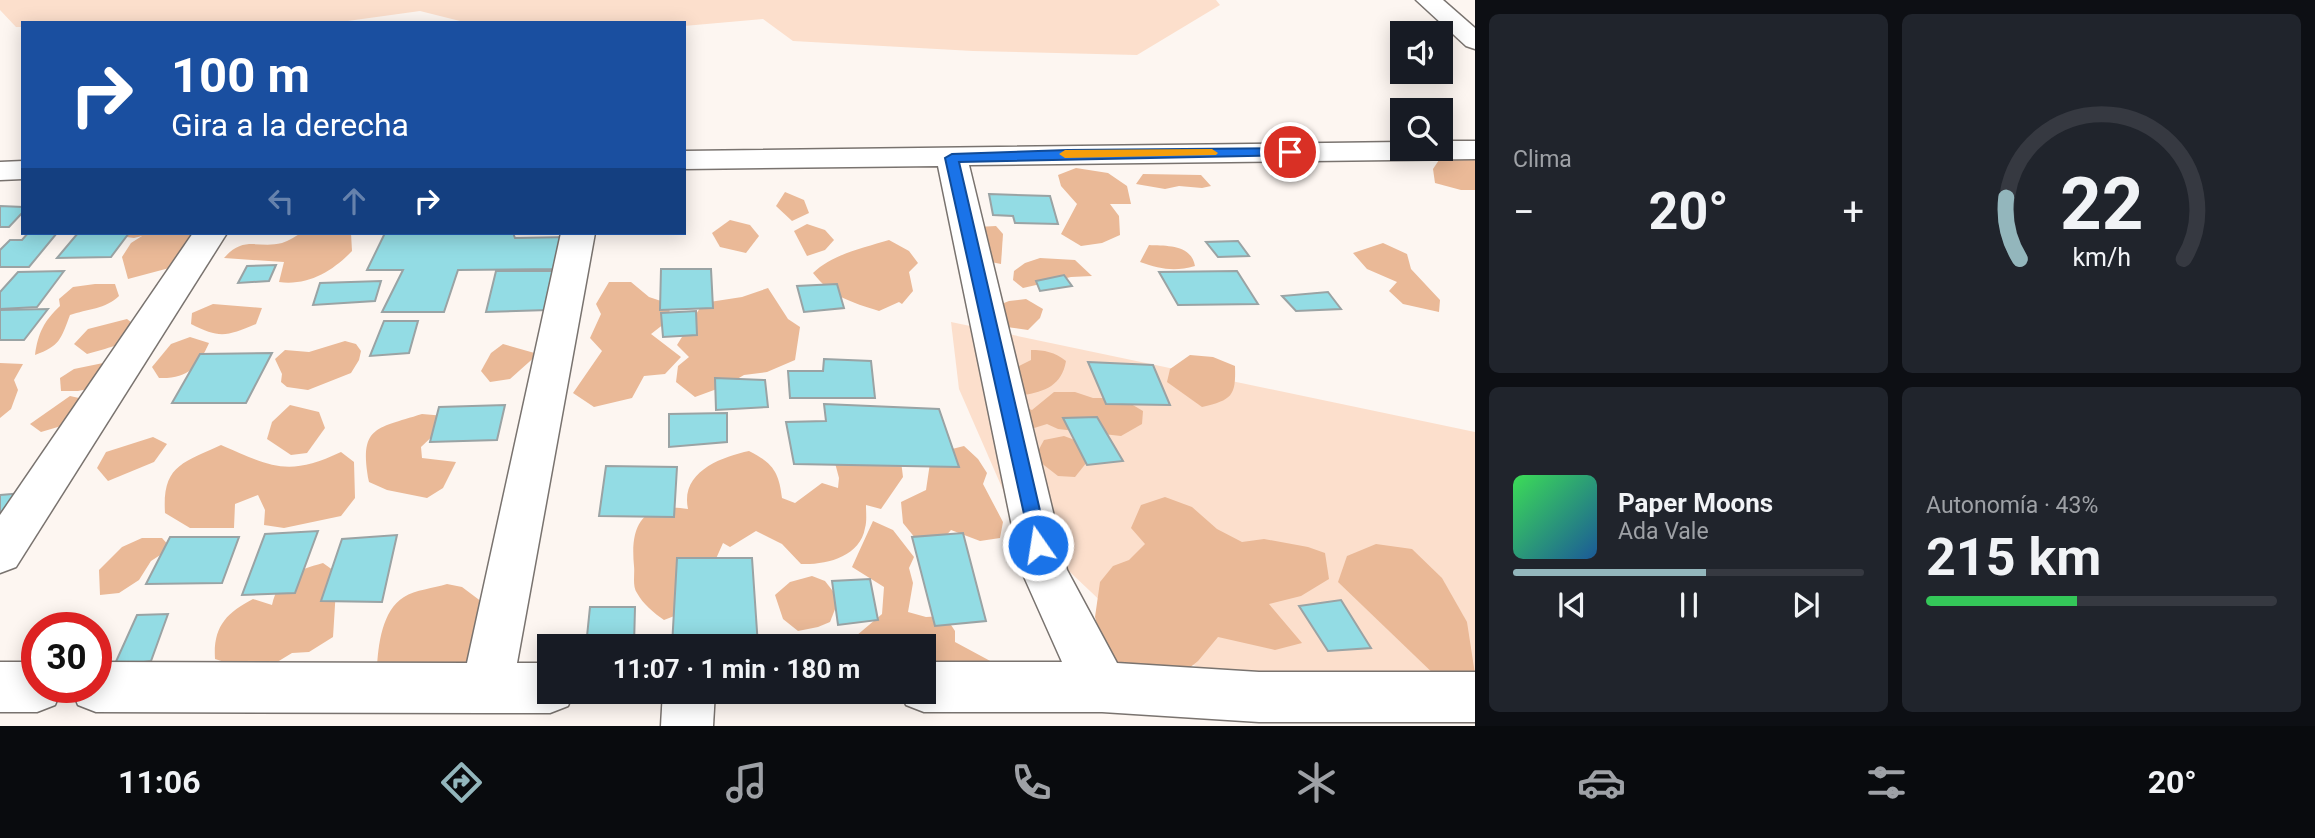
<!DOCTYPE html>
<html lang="es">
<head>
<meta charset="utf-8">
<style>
	body { margin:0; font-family:Roboto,sans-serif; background:#20242c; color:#f1f3f6; height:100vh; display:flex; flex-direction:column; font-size:26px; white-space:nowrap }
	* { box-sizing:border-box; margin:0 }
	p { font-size:23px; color:#9ea1a6 }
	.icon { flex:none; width:38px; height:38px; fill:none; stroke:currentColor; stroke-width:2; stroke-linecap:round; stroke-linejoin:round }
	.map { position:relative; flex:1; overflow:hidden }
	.details { display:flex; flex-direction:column; gap:14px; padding:14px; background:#0d0f14; width:840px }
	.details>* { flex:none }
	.hud { position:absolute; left:21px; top:21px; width:665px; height:214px; border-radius:0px; box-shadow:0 4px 18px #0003; background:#1a4fa0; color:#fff; overflow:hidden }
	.buttons { position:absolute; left:1390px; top:21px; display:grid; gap:14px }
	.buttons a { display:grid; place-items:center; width:63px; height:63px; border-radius:0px; background:#171b24; box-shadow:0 4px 18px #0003; font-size:35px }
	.speed { position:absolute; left:21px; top:612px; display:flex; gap:14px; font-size:35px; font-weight:700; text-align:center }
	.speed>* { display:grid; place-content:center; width:91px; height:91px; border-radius:50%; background:#171b24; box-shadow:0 4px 18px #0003; line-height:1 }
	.speed .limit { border:10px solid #d22; background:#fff; color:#111 }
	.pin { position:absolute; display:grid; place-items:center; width:60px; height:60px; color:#fff; margin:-30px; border:4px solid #fff; border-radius:50%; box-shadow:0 2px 7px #0007 }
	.me { position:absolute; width:77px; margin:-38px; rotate:347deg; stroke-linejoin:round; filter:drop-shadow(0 0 5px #0008) }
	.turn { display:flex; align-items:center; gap:24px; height:147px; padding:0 35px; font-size:32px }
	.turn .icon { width:91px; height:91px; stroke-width:2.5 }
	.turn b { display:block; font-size:49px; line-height:60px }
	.lanes { display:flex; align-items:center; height:66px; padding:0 35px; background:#0003; justify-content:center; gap:35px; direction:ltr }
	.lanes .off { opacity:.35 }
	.big { font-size:52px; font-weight:700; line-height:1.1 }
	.details .card { flex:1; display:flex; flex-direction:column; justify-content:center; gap:10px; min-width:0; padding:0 24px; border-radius:10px; background:#20242c }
	.details .dial { align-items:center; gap:0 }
	.dial svg { height:182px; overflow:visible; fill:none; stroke:#363941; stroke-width:7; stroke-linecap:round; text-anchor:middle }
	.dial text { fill:#f1f3f6; stroke:none }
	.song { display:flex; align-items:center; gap:21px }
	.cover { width:84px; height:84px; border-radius:10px; background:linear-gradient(135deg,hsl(130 70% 55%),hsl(210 70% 35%)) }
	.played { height:7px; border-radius:4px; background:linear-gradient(90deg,#93b6bc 55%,#363941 55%) }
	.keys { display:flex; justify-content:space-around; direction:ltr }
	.heat { display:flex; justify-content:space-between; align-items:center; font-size:38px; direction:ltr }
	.charge { height:10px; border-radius:5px; background:linear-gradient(90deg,#34c759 43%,#363941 0) }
	.details .tiles { flex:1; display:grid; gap:14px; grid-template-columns:repeat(2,1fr) }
	.trip { position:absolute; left:537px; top:634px; width:399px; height:70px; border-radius:0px; background:#171b24; box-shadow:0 4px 18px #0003; font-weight:700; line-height:70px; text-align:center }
	.menu { display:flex; height:112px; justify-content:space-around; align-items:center; background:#090b0e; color:#9ea1a6 }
	.menu .icon { width:49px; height:49px }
	.menu .selected { color:#93b6bc }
	.menu b { font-size:32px; color:#f1f3f6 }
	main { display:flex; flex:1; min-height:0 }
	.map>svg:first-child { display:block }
</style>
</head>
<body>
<main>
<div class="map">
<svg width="1475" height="726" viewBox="0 0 1475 726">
	<rect width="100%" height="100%" fill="#fdf6f1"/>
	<g fill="#fcdfcc">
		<path d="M0 0H1216L1220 5 1137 55 973 51 793 41 763 19 684 26V23H468L420 11 333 23H23V27H16L0 10Z"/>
		<path d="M951 322 1475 432V690L1224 679 1145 643 1017 522 959 389Z"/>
	</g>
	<g fill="#eab997">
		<path d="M1455 157 1475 159V190H1461L1435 183 1433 169 1439 160Z"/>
		<path d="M1076 168 1108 173 1127 186 1131 204H1110L1119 216 1120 235 1102 243 1081 246 1061 234 1077 204 1061 186 1058 175Z"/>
		<path d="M1143 174 1201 175 1211 186 1202 188 1179 186 1165 189 1136 184Z"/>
		<path d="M785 192 804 200 809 213 792 221 776 206Z"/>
		<path d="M730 220 750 225 759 236 746 253 720 247 712 233Z"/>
		<path d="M807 224 825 230 834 240 825 250 807 256 794 231Z"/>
		<path d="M996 226 1003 234 1001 264 991 262 977 227Z"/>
		<path d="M96 233H188L194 235 173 267 128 279 122 257 131 243 142 236 134 238Z"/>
		<path d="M302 233H351L352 251C333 271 308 286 279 282L284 262 224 258C244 235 258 249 282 243 289 241 295 236 302 233Z"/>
		<path d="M889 240 909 251 918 263 909 272 913 291 902 304 899 302 879 311C851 302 832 297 813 273 833 254 863 248 889 240Z"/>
		<path d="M1383 243 1407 254 1411 269 1440 300 1439 312 1403 304 1389 291 1397 282 1367 269 1353 253Z"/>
		<path d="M1149 245C1166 246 1191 244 1195 266 1174 272 1160 269 1140 262Z"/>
		<path d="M1040 258 1075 260 1092 276 1071 277 1023 288 1013 280 1014 271 1025 263Z"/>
		<path d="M609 282H631L649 297 670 304 669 320 651 334 681 357 665 374 644 376 632 398 594 407 573 393 602 351 590 338 601 314 596 304Z"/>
		<path d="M95 284H115L119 296C106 309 87 309 70 315 61 339 60 346 35 355 38 333 44 321 60 306L59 299 73 287Z"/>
		<path d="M768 288 788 319 800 327 795 360 767 372 744 375 725 386 695 397 676 382 678 366 689 357 677 345 703 303 742 297Z"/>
		<path d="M1026 299 1043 309 1040 318 1028 330 999 326 994 307 1009 301Z"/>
		<path d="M213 304 262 308 256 324C227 336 220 339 191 324L192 313Z"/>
		<path d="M127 319 137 327C127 346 106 348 87 354L74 344 88 329Z"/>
		<path d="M190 337 209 343C198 367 188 379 159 378L152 367 171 344Z"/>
		<path d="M345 341 356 344 361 351 359 360 351 373 308 390 287 387 281 382 282 374 275 359 285 350 309 352Z"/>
		<path d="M503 344 538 354 510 379 490 382 481 371 491 353Z"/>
		<path d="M1031 350C1044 350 1055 352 1066 361 1062 385 1045 392 1023 395L1015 368 1031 360Z"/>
		<path d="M1190 355 1213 357 1235 366C1236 396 1232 400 1202 407L1167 382 1170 369Z"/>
		<path d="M108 362 98 387 78 391H61L60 378 74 369Z"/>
		<path d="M0 363 23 364 14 380 18 390 11 409 0 418Z"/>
		<path d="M1054 392H1075L1093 398H1121L1143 411 1142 424 1121 436 1058 429 1047 424 1031 429 1016 404 1032 410Z"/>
		<path d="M70 396 88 400 68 424 41 432 30 424Z"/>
		<path d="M290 405 319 412 325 428 307 453 291 455 267 439 272 422Z"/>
		<path d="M422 414 445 416 441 428 421 447 422 458 456 462 443 488 427 498 387 490 369 482C359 427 374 429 422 414Z"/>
		<path d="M1064 436 1083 443 1091 457 1075 477 1058 476 1040 462 1038 451 1044 440Z"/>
		<path d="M153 437 167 444 154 462 108 481 97 468 106 452Z"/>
		<path d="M221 445C272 467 288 477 341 452L354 462 355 498 341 516 284 528 264 525 265 510 258 495 235 504 234 528H190L165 513C162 465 183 463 221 445Z"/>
		<path d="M964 446 978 459 987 473 983 484 1003 522 1000 538 980 541 951 530 942 540 920 544 903 523 901 502 926 490 930 463 948 450Z"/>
		<path d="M749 451C773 463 779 472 782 498L795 503 822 483 838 488 839 478 835 463 901 461 903 477 881 509 866 505C866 513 867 521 865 528 860 557 826 565 801 564L782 544 756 531 730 547 723 543 715 561 682 613 664 620C654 613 643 604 637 593 632 586 635 574 634 566 630 525 642 502 688 509 680 472 721 457 749 451Z"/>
		<path d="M1165 497 1192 507 1217 529 1242 542 1264 539 1308 547 1325 553 1329 579 1301 596 1269 604 1302 643 1275 650 1218 637 1198 661 1172 682 1131 678 1106 657 1095 617 1100 582 1113 566 1129 560 1145 544 1131 528 1141 505Z"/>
		<path d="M873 521 893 530 914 557 909 568 913 583 908 612 926 617 945 616 955 631V642L994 663C969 664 948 665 924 658V646H855L856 636 882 614 884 587 852 567Z"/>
		<path d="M142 538H162L171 548 151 561 139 580 119 593 100 595 99 570 122 547Z"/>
		<path d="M1376 544 1412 549 1442 578 1467 622 1475 674 1439 679 1338 582 1347 556Z"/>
		<path d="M323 563 337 573 333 637 309 652 292 653 259 673 215 659C213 627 226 613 253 599L272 605C279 575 296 571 323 563Z"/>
		<path d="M812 576 825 581 839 599 830 622 818 627 798 631 783 619 775 595 790 582Z"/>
		<path d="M447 584 462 587 486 605 477 667 377 669C378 646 382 610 404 597 415 590 434 588 447 584Z"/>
	</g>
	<g fill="#93dce4" stroke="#9aa3a4" stroke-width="2">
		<path d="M989 194 1050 196 1058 224 1015 223 1013 216 993 215Z"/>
		<path d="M0 206 23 207V212L9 227H0Z"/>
		<path d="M28 233H57L29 267H0V250L10 240H22Z"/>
		<path d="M78 233H129L111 257 57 258Z"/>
		<path d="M385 233H513L515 238 569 237 562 269 458 270 444 312H382L403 270H367Z"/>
		<path d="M1238 241 1249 256 1218 257 1206 242Z"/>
		<path d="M276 265 269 281 238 283 247 266Z"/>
		<path d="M661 269H711L713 308 660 310Z"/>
		<path d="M64 271 37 307 0 309V292L18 272Z"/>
		<path d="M496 271H556L548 310 486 312Z"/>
		<path d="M1237 271 1258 304 1178 305 1159 272Z"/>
		<path d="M1064 275 1072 286 1040 291 1036 281Z"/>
		<path d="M381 281 375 301 313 305 320 283Z"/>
		<path d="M837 284 844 308 804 312 797 286Z"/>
		<path d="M1328 292 1341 309 1296 311 1282 296Z"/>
		<path d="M48 309 24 340H0V310Z"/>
		<path d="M696 311 697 335 663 337 661 313Z"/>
		<path d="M384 321H418L409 353 370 356Z"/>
		<path d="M272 353 246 403H172L200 354Z"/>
		<path d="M824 359 871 361 875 398H790L788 371H823Z"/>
		<path d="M1088 362 1153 365 1170 405 1106 404Z"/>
		<path d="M715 378 765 380 768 407 716 410Z"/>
		<path d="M824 404 939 409 959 467 794 464 786 422 826 421Z"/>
		<path d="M505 405 497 440 430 442 439 407Z"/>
		<path d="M727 413V442L669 447V414Z"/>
		<path d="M1097 417 1123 461 1087 465 1063 418Z"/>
		<path d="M606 466 677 467 674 517 599 516Z"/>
		<path d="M25 493 0 543V495Z"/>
		<path d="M318 531 295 593 242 595 265 534Z"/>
		<path d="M963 533 986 621 935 626 912 537Z"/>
		<path d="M397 535 382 602 321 601 342 539Z"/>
		<path d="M170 537H239L222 583 146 584Z"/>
		<path d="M677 558H752L758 646H672Z"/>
		<path d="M870 579 878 620 838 625 832 581Z"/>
		<path d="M1341 600 1371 648 1328 651 1299 606Z"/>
		<path d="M590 607H635L634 646H586Z"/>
		<path d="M168 614 151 661 114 666 137 615Z"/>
	</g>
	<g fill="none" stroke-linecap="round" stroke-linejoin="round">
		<defs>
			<g id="minor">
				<path d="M1416 0H1443L1475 28V49L1466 46Z"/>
				<path d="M1440 141H1475V159L969 165 1067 570 1117 663 1259 672H1475V722H1259L1102 712H924L906 705 900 691H924V662H1062L1021 570 938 166 684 169V151L1402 142V149H1440Z"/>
				<path d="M23 161V179L0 180V162Z"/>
				<path d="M193 233H227L16 567 0 573V515Z"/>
				<path d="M561 233H595L517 663H550V691H574L568 706 550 713H487L96 712 78 705 71 688H96V662L467 663Z"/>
				<path d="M0 662H37V688H62L55 705 37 712H0Z"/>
				<path d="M663 691H715L713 726H661Z"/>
			</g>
		</defs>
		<use href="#minor" stroke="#79736f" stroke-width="3"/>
		<use href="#minor" fill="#fff" fill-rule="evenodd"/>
	</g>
	<path fill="#1a73e8" stroke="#114b97" stroke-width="2" d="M1290 148 1297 152 1295 155 959 162 1048 545 1045 550 1038 553 1032 550 945 158 952 154 1068 150Z"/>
	<path fill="#f59e0b" d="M1212 149 1218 153 1216 155 1065 158 1059 154 1065 150Z"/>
</svg>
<div class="buttons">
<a><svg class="icon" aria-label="sound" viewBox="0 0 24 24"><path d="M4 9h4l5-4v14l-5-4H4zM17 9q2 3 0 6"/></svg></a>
<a><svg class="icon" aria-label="search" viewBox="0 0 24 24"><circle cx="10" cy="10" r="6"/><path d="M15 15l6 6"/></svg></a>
</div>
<div class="speed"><div class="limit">30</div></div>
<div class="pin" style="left:1290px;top:152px;background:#d93025"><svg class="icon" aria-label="arrive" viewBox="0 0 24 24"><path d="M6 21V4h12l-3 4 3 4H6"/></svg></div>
<svg class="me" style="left:1038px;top:545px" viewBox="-20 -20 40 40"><circle r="17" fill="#1a73e8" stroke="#fff" stroke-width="3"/><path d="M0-11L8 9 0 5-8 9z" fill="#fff"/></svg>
<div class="trip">11:07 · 1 min · 180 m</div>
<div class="hud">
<div class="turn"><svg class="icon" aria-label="right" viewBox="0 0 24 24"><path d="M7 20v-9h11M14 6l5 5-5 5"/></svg><div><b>100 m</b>Gira a la derecha</div></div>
<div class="lanes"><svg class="icon off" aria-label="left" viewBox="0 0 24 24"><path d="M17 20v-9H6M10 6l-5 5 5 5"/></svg><svg class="icon off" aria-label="ahead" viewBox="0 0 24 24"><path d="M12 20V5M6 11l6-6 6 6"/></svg><svg class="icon" aria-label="right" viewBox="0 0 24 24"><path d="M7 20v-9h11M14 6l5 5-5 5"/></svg></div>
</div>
</div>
<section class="details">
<div class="tiles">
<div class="card"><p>Clima</p>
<div class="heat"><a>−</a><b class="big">20°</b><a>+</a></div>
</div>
<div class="card dial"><svg viewBox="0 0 100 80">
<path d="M14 69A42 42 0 1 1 86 69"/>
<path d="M14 69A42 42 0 0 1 8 42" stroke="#93b6bc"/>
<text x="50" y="56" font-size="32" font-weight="700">22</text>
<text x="50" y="72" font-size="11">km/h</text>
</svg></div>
<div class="card">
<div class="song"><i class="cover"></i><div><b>Paper Moons</b><p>Ada Vale</p></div></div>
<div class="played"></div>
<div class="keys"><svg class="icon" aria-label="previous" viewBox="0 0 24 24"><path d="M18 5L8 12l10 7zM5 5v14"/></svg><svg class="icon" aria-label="pause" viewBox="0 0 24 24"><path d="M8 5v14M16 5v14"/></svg><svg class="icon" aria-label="next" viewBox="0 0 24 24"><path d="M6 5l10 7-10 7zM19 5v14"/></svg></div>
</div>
<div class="card"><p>Autonomía · 43%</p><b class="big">215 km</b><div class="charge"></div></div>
</div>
</section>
</main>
<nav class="menu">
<b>11:06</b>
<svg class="icon selected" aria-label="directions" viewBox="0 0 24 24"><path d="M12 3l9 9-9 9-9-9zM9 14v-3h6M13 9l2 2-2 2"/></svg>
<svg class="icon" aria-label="music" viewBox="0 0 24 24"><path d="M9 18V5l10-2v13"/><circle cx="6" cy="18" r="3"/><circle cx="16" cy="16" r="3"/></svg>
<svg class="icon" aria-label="phone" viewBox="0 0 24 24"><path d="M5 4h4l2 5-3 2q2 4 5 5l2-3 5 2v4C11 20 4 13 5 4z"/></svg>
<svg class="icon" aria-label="climate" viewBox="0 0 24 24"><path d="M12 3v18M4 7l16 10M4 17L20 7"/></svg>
<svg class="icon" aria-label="car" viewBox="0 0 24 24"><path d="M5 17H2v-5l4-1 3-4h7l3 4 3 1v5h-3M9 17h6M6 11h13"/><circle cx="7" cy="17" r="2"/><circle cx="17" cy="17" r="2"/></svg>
<svg class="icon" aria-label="filters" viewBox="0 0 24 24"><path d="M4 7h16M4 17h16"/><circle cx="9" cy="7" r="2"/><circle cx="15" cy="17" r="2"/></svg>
<b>20°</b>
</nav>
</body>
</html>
